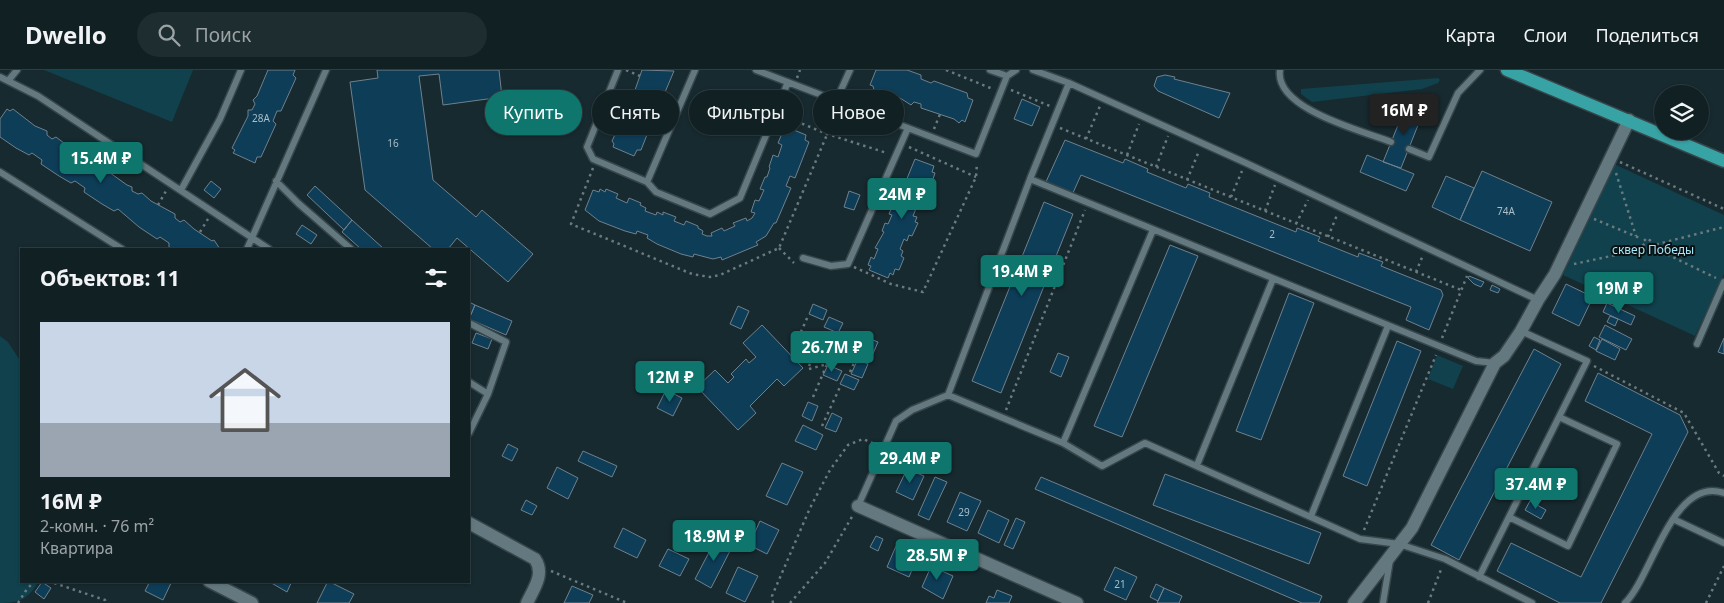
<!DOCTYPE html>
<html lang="ru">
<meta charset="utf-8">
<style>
:root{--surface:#112023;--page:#1e2d30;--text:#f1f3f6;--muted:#9ca3a6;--line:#303e41;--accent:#0f766e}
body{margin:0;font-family:"Noto Sans",sans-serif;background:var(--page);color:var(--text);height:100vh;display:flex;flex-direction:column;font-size:19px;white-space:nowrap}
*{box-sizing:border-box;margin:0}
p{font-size:16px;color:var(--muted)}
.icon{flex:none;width:28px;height:28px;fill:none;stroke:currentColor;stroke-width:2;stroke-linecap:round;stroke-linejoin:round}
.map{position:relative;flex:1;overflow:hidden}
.details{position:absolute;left:20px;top:178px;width:450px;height:335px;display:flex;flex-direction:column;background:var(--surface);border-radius:0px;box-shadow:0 1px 4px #0004,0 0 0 1px var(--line)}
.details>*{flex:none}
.banner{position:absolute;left:485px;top:20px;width:475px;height:45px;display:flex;gap:10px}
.controls{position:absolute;left:1654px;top:15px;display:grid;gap:10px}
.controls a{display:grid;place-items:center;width:55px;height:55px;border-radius:50%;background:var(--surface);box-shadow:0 1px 4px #0004,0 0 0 1px var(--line);font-size:25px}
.price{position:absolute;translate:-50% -42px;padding:0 11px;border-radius:5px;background:var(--accent);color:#fff;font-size:16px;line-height:32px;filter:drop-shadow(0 1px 2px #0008)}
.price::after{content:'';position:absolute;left:50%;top:30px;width:15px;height:11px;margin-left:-8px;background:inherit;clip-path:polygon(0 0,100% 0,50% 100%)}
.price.on{background:#222;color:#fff}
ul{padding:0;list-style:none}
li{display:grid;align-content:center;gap:10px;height:265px;padding:0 20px}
li span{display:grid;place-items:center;height:155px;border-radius:0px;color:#555}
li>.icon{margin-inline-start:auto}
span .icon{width:90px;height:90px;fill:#fffc;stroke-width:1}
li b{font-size:21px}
h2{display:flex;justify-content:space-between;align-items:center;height:60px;padding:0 20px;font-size:21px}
.chip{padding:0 18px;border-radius:22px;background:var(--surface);box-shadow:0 1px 4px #0004,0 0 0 1px var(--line);font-size:18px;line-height:45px}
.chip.on{background:var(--accent);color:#fff}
header{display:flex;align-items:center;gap:30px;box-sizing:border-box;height:70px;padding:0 25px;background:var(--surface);border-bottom:1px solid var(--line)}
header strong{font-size:24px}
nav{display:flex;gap:28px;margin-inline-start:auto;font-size:18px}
.search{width:350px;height:45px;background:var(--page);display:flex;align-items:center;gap:12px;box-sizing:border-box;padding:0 18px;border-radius:28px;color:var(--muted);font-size:19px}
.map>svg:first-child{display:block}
.green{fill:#10414c}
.building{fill:#0e3d58;stroke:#70808c}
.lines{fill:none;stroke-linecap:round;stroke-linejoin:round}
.lane-casing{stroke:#37464a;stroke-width:9}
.street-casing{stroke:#37464a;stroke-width:15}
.primary-casing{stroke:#37464a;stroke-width:15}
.path{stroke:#6b7a7f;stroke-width:2.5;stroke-dasharray:2.5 4;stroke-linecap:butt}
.lane{stroke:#64797f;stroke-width:6}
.street{stroke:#64797f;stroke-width:12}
.primary{stroke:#38a3a5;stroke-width:12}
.labels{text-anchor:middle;stroke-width:4;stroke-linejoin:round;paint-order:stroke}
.number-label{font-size:10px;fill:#aabec7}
.park-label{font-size:12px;fill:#a6e6f7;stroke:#091113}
</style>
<header>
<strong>Dwello</strong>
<div class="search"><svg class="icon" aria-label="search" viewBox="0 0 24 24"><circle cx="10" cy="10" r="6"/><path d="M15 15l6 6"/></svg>Поиск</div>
<nav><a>Карта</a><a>Слои</a><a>Поделиться</a></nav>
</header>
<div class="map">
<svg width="1724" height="533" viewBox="0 0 1724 533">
<rect width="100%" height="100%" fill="#172a2f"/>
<path class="green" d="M 44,0 L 193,0 L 172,52 Z
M 1438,8 L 1440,10 L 1438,13 L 1422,19 L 1312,32 L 1301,24 L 1301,19 Z
M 1614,94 L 1724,145 L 1724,204 L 1695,266 L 1563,205 Z
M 0,266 L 8,272 L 21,292 L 21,511 L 39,511 C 28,529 21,533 0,533 Z
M 1437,285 L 1463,296 L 1453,319 L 1428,309 Z"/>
<path class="building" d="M 268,0 L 295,0 L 293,5 L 296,8 L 281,41 L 277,41 L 273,51 L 276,54 L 261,87 L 257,87 L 255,93 L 233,83 L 235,80 L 232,78 L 248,46 L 248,40 L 252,40 L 255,34 L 253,30 L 257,26 Z
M 377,0 L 499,0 L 502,27 L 443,35 L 439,4 L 419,6 L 433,110 L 476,147 L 482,140 L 533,184 L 508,212 L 457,168 L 448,179 L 433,179 L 365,120 L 350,12 L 378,8 Z
M 642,0 L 674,1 L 660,34 L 656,34 L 652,44 L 654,47 L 641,80 L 637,80 L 634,86 L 613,77 L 614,74 L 612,71 L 627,39 L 627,34 L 631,33 L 634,27 L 631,24 L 635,20 Z
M 876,0 L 907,0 L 921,5 L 921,9 L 931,13 L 934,11 L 967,23 L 968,28 L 973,30 L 965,52 L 962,50 L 959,53 L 954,49 L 921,38 L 921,34 L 914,32 L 911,35 L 900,28 L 874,20 L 873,16 L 870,15 Z
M 1165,5 L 1175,7 L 1174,9 L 1230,23 L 1219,48 L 1158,21 L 1154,16 L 1157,7 Z
M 1022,29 L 1040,37 L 1032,56 L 1014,49 Z
M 1407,33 L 1424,40 L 1401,98 L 1383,92 Z
M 7,39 L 10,41 L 13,39 L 35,56 L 47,61 L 47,65 L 52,69 L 56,67 L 77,83 L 90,89 L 89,93 L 95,97 L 99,95 L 127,115 L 132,117 L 132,121 L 138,124 L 142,123 L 151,131 L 175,144 L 175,148 L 180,152 L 184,150 L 194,159 L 212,171 L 214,170 L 220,179 L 172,179 L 169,177 L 169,173 L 160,167 L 157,169 L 139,157 L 118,139 L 114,141 L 102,134 L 84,122 L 85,118 L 75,111 L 71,113 L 59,106 L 41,94 L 42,90 L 32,83 L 29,85 L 16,78 L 0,67 L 0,49 Z
M 789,58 L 806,65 L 805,70 L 809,72 L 795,108 L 790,106 L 786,116 L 791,118 L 776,153 L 774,153 L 766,166 L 756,172 L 758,175 L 722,190 L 721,187 L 713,189 L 694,184 L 693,187 L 681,184 L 657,174 L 647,168 L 648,165 L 637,161 L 636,164 L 625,161 L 599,151 L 585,140 L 593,120 L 599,122 L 600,119 L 605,122 L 606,119 L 618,124 L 616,128 L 627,133 L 629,128 L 641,133 L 640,135 L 646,138 L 645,141 L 656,145 L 657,142 L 663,145 L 663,142 L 676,147 L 674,151 L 684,155 L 686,151 L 698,156 L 698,158 L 703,161 L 702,164 L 707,166 L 712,166 L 711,163 L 722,158 L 724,161 L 735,156 L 733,153 L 746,148 L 747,151 L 752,148 L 755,143 L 751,142 L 755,130 L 759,131 L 764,120 L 760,119 L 765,107 L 767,107 L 770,98 L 769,97 L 773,85 L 778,87 L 782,75 L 778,73 L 783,61 L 787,63 Z
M 1065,70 L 1123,93 L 1125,89 L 1148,99 L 1147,102 L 1186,118 L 1188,114 L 1210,123 L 1209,127 L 1296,162 L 1297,158 L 1320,167 L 1318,171 L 1358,187 L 1359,183 L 1383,192 L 1381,196 L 1441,220 L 1443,225 L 1429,260 L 1406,250 L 1411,237 L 1081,105 L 1072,125 L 1045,114 Z
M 1367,85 L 1414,104 L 1406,121 L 1360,102 Z
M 915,89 L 934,96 L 932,102 L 935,103 L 927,127 L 921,138 L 917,136 L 913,146 L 917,147 L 915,152 L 918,153 L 912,166 L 909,165 L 907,171 L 904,169 L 900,179 L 903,181 L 901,186 L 904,188 L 899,200 L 895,199 L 893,205 L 890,203 L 888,208 L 869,200 L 871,196 L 868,195 L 871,187 L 874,189 L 878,179 L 875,178 L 884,162 L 882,161 L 885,153 L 888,154 L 892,145 L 889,144 L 892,137 L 895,138 Z
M 1482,101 L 1552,132 L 1530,181 L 1460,150 Z
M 1446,106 L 1474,118 L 1460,150 L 1432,137 Z
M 211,111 L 221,119 L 214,128 L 204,120 Z
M 315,116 L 352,150 L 344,160 L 307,125 Z
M 849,121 L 860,125 L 854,140 L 844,137 Z
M 1044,132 L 1073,144 L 1001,323 L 972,311 Z
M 352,150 L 384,179 L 361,179 L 342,162 Z
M 302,155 L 317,165 L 311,174 L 296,164 Z
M 1170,175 L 1198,186 L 1122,367 L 1094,356 Z
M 1469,206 L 1484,212 L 1481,217 L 1474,214 L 1468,208 Z
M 1566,214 L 1593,227 L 1579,256 L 1552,243 Z
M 1492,215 L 1500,219 L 1498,223 L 1490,220 Z
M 1289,223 L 1314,233 L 1261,370 L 1236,361 Z
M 469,232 L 475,235 L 469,249 Z
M 1607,233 L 1635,246 L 1631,255 L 1603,242 Z
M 813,234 L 827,240 L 823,250 L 809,244 Z
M 475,235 L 512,251 L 506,265 L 469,249 Z
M 738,236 L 749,241 L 741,259 L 730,254 Z
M 1610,246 L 1618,249 L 1615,256 L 1607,252 Z
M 829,247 L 843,253 L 838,263 L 824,257 Z
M 762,255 L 803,298 L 784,316 L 777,309 L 750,336 L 756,343 L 738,360 L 697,317 L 715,300 L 728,313 L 734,307 L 731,304 L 746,289 L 749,293 L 756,287 L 743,273 Z
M 1605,255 L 1632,269 L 1626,280 L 1599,267 Z
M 476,263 L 492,269 L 488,279 L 472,273 Z
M 1594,267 L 1600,270 L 1596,280 L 1589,276 Z
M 868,268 L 878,272 L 872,286 L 862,282 Z
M 1724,268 L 1724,284 L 1718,282 Z
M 1602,269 L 1620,279 L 1615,290 L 1596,281 Z
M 1397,271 L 1421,281 L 1367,416 L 1343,406 Z
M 1534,279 L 1561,294 L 1459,490 L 1431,475 Z
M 1058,283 L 1069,287 L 1061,307 L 1050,302 Z
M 858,289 L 868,294 L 862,308 L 851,304 Z
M 828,295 L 842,301 L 837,311 L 823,305 Z
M 1598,303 L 1680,345 L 1688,362 L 1601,533 L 1560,533 L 1497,501 L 1511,473 L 1581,507 L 1652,364 L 1585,331 Z
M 845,304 L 859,310 L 854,320 L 840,314 Z
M 666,320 L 682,328 L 673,346 L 657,338 Z
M 808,332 L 818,336 L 812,351 L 802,346 Z
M 832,343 L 842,348 L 836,362 L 825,358 Z
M 803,355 L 823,365 L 816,380 L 795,371 Z
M 508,374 L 518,379 L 512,391 L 502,386 Z
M 583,381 L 617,396 L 612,407 L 578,391 Z
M 782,393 L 803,402 L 787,435 L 766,426 Z
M 557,397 L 578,408 L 568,429 L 547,418 Z
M 907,399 L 924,406 L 913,430 L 896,422 Z
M 1165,404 L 1321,463 L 1309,494 L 1153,435 Z
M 935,407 L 947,412 L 929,450 L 918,445 Z
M 1041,407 L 1322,526 L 1319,533 L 1302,533 L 1035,419 Z
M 960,422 L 981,431 L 967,461 L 947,452 Z
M 526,430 L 537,436 L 532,445 L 521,440 Z
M 1530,431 L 1546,440 L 1541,449 L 1525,440 Z
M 988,440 L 1009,450 L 999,473 L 978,463 Z
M 1016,448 L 1025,452 L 1013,479 L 1004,475 Z
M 760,451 L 779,460 L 767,484 L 749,475 Z
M 623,458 L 646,470 L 637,488 L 614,477 Z
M 876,466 L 883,469 L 878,481 L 870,477 Z
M 717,467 L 733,475 L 711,518 L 695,509 Z
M 896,476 L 918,486 L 909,507 L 887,497 Z
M 668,479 L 689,489 L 680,506 L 659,496 Z
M 933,492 L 944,497 L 942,501 L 953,506 L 943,529 L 922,517 Z
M 738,497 L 758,506 L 745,532 L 726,523 Z
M 1115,497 L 1137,507 L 1126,530 L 1104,520 Z
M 150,511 L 172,511 L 163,530 L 145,521 Z
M 268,511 L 292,511 L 287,522 Z
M 328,511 L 354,524 L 349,533 L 317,533 Z
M 42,512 L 51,518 L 44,529 L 35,522 Z
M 1156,514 L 1164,518 L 1158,531 L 1150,527 Z
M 572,516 L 593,525 L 589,533 L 564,533 Z
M 1164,518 L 1182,526 L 1179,533 L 1157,533 Z
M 997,520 L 1012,526 L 1009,533 L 986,533 L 989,526 L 994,528 Z"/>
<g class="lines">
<defs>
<path id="lane" d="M 618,0 L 587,77 L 593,89 L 647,112 L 695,0
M 756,0 L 976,84 L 1007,6
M 990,0 L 1007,6 L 1016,0
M 1033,0 L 1069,13 L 1246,93 L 1538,230
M 1280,0 C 1274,39 1363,61 1391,72
M 0,7 L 38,26 L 269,179
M 8,11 L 17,0
M 1069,13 L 1030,109 L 948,325 L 1063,373 L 1102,396 L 1145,373 L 1360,469 L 1399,474 L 1445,489 L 1532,533
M 836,31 L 850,0
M 1409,79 L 1429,87 L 1458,23 L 1480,0
M 0,102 L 122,179
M 1030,109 L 1439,276 L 1476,291 L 1495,293
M 276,111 L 298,133 L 351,179
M 647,112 L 656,122 L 710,144 L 740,128 L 788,12
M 181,120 L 220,49 L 241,0
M 247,179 L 326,0
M 803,188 L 831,196 L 848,194 L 908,58
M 469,253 L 506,272 L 488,324 L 469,312
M 1697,274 L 1724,212
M 469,363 L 488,324
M 1063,373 L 1153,160
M 1197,395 L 1273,209
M 858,436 L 896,351 L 912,340 L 948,325
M 1311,446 L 1388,256
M 1509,447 L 1568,476 L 1617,374 L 1559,347
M 1673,449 L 1724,473
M 1479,507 L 1587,291 L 1521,261
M 1383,533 L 1390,490
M 1625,533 C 1652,507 1673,405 1724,423"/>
<path id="street" d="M 858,436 L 1077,533
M 469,453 L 535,489 C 545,504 534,518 527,533
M 209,511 L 252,533
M 1354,533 L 1412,458 L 1495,293 L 1504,286 L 1521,261 L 1538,230 L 1555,204 L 1629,50"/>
<path id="primary" d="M 1507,0 L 1724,91"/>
</defs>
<use href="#lane" class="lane-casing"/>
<use href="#street" class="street-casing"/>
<use href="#primary" class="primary-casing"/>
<path class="path" d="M 626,0 L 640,6
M 946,0 L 993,19
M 797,8 L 800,0
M 1011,20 L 1050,36
M 887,41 L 893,26
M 784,46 L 827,64 L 887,83
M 1060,58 L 1461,220
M 934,59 L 940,44
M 1086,69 L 1100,36
M 909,77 L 976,107
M 1127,85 L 1139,54
M 1620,92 L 1724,139
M 1156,97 L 1168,66
M 593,98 L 571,154 L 692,204 L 710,207 L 720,205 L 779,178 L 837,41
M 1616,103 L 1636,166
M 1187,110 L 1199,81
M 1231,127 L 1242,101
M 158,135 L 166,121
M 1265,141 L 1275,115
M 1594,149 L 1642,169
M 1296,154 L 1308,130
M 200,162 L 208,149
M 1328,167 L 1337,145
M 1650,176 L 1716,208
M 1650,176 L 1724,157
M 779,178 L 794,193
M 1574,194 L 1648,178 L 1652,172 L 1647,168 L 1642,173 L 1646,178
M 854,197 L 891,214 L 923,222 L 976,107 L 977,93
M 1416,202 L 1423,185
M 1442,268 L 1467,206
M 793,280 L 808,246
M 809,296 L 824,260
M 1594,296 L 1684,343 L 1719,403 L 1724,406
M 809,299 L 827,294
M 850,302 L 865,268
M 813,327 L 837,271 L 860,281
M 1006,340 L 1085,140
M 822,356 L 840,317
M 1364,460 L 1436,285
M 551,501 L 627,533
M 48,511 L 105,530 L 106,533
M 18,533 L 27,519 L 35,511
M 773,533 L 772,526 L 810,438 L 830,400 L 848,375 L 863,369 L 877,375
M 790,533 L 825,493 L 853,445
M 1428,533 L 1442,497
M 1706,533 L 1724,496"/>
<use href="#lane" class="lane"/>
<use href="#street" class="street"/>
<use href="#primary" class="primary"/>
</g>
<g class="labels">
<g class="number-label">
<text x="261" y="52">28А</text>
<text x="393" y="77">16</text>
<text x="1506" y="145">74А</text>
<text x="1272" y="168">2</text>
<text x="964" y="446">29</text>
<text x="1120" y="518">21</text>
</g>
<g class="park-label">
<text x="1653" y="184">сквер Победы</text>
</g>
</g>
</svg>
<div class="controls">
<a><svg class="icon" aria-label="layers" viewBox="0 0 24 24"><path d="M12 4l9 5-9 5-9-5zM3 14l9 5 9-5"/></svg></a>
</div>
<b class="price on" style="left:1404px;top:66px">16M ₽</b>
<b class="price" style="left:101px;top:114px">15.4M ₽</b>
<b class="price" style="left:902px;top:150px">24M ₽</b>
<b class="price" style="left:1022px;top:227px">19.4M ₽</b>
<b class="price" style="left:1619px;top:244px">19M ₽</b>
<b class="price" style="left:832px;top:303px">26.7M ₽</b>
<b class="price" style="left:670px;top:333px">12M ₽</b>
<b class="price" style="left:910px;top:414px">29.4M ₽</b>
<b class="price" style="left:1536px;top:440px">37.4M ₽</b>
<b class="price" style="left:714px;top:492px">18.9M ₽</b>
<b class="price" style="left:937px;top:511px">28.5M ₽</b>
<div class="banner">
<a class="chip on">Купить</a>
<a class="chip">Снять</a>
<a class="chip">Фильтры</a>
<a class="chip">Новое</a>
</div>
<section class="details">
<h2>Объектов: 11<svg class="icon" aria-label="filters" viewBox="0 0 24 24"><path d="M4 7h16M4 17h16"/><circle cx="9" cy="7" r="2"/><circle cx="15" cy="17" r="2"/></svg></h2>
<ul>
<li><span style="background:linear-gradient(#c9d6e8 65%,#9aa5b1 0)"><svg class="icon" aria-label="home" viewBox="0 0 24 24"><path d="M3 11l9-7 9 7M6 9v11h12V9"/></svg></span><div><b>16M ₽</b><p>2-комн. · 76 m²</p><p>Квартира</p></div></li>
</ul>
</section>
</div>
